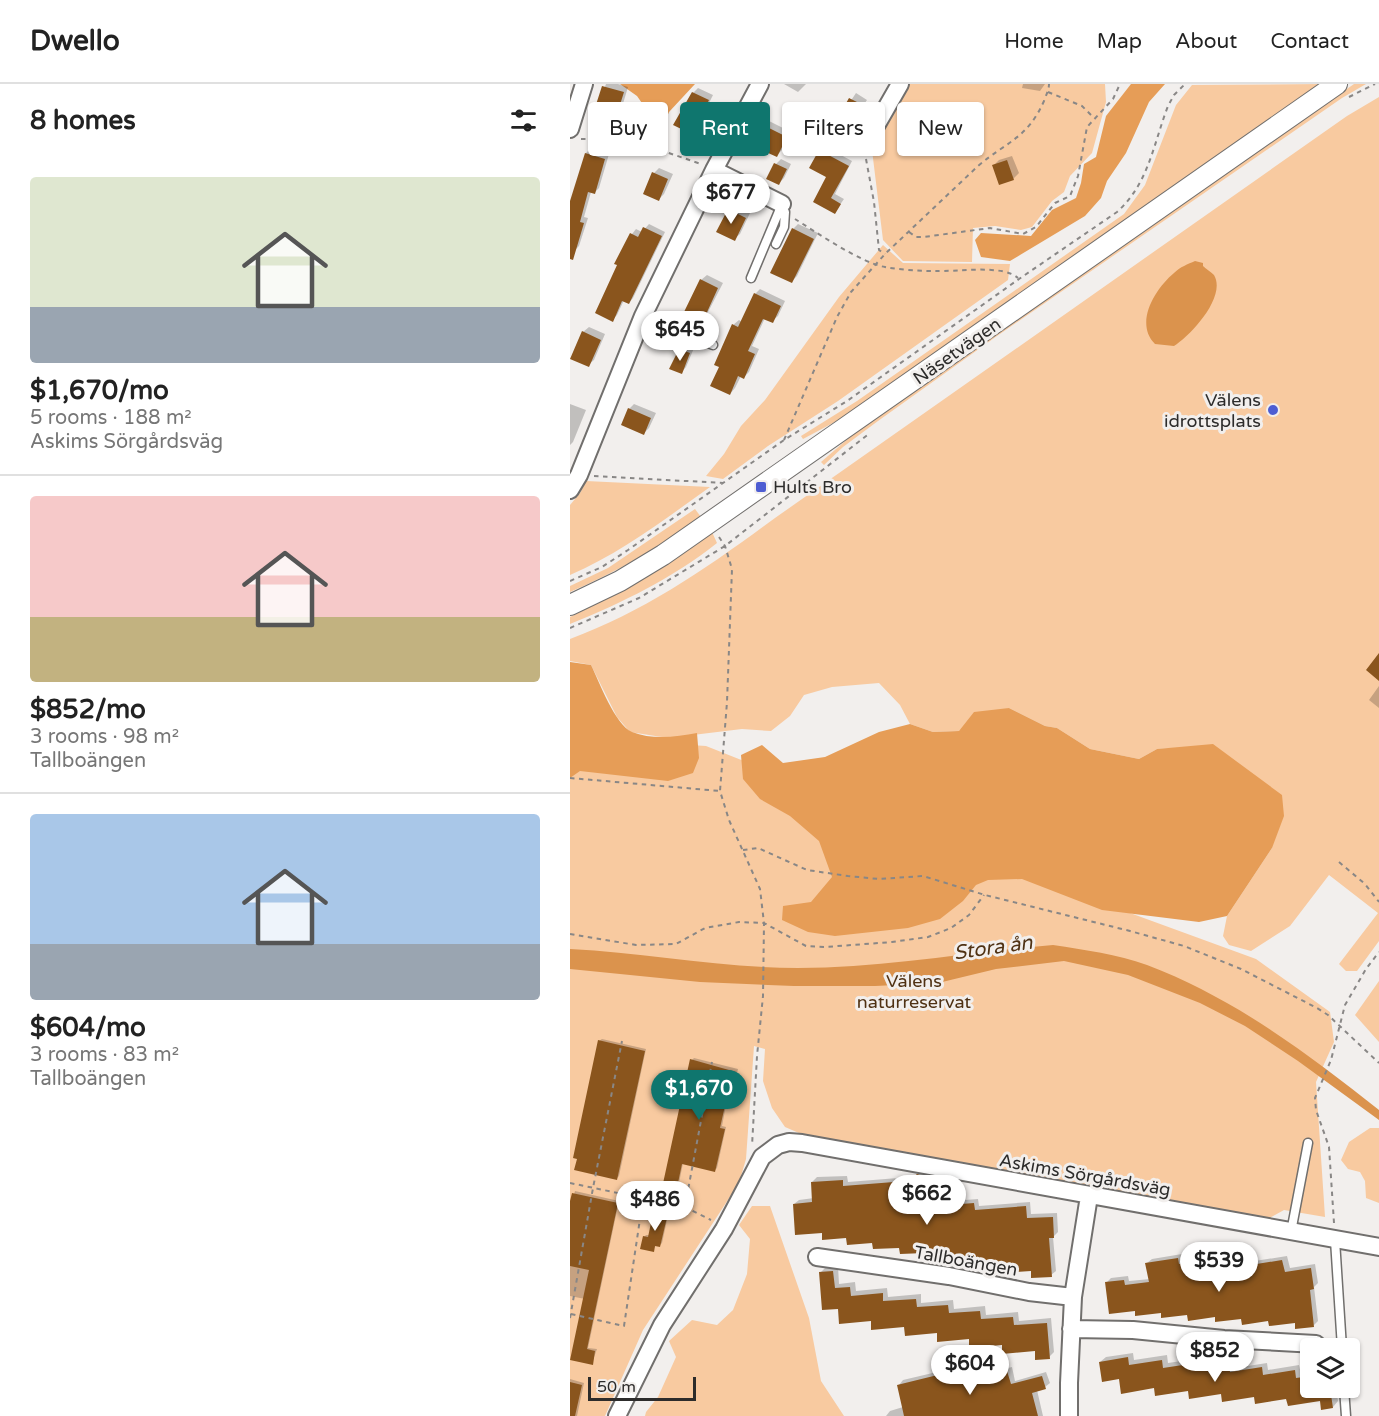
<!DOCTYPE html>
<meta charset="utf-8">
<style>
:root{--surface:#fff;--page:#f2f2f2;--text:#222;--muted:#767676;--line:#e0e0e0;--accent:#0f766e}
body{margin:0;font-family:"Varela Round",sans-serif;background:var(--page);color:var(--text);height:100vh;display:flex;flex-direction:column;font-size:22px;white-space:nowrap}
*{box-sizing:border-box;margin:0}
p{font-size:20px;color:var(--muted)}
.icon{flex:none;width:33px;height:33px;fill:none;stroke:currentColor;stroke-width:2;stroke-linecap:round;stroke-linejoin:round}
.map{position:relative;flex:1;overflow:hidden}
.details{display:flex;flex-direction:column;background:var(--surface);width:570px}
.details>*{flex:none}
.banner{position:absolute;left:18px;top:18px;width:570px;height:54px;display:flex;gap:12px}
.tools{position:absolute;left:730px;top:1254px;display:grid;gap:12px}
.tools a{display:grid;place-items:center;width:60px;height:60px;border-radius:6px;background:var(--surface);box-shadow:0 2px 4px #0004;font-size:30px}
.scale{position:absolute;left:18px;bottom:15px;width:108px;box-sizing:border-box;padding-left:6px;border:3px solid #2d2c2b;border-top:0;font-size:16px;line-height:21px;white-space:nowrap;color:#2d2c2b;-webkit-text-stroke:4px #f2efed;paint-order:stroke}
.price{position:absolute;translate:-50% -51px;padding:0 14px;border-radius:21px;background:#fff;color:#222;font-size:20px;line-height:39px;filter:drop-shadow(0 2px 3px #0008)}
.price::after{content:'';position:absolute;left:50%;top:36px;width:18px;height:14px;margin-left:-9px;background:inherit;clip-path:polygon(0 0,100% 0,50% 100%)}
.price.active{background:var(--accent);color:#fff}
ul{padding:0;list-style:none}
li{display:grid;align-content:center;gap:12px;height:318px;padding:0 30px}
li+li{border-top:2px solid var(--line)}
li span{display:grid;place-items:center;height:186px;border-radius:6px;color:#555}
li>.icon{margin-inline-start:auto}
span .icon{width:108px;height:108px;fill:#fffc;stroke-width:1}
li b{font-size:26px}
h2{display:flex;justify-content:space-between;align-items:center;height:72px;padding:0 30px;font-size:26px}
.chip{padding:0 21px;border-radius:6px;background:var(--surface);box-shadow:0 2px 4px #0004;font-size:21px;line-height:54px}
.chip.active{background:var(--accent);color:#fff}
header{display:flex;align-items:center;gap:36px;box-sizing:border-box;height:84px;padding:0 30px;background:var(--surface);border-bottom:2px solid var(--line)}
header strong{font-size:28px}
nav{display:flex;gap:33px;margin-inline-start:auto;font-size:21px}
main{display:flex;flex:1;min-height:0}
.map>svg:first-child{display:block}
.green{fill:#f8caa0}
.forest{fill:#e69d57}
.water{fill:#db934d}
.shadow{fill:#0003}
.building{fill:#8a551d}
.lines{fill:none;stroke-linecap:round;stroke-linejoin:round}
.service-casing{stroke:#716f6d;stroke-width:11}
.minor-casing{stroke:#716f6d;stroke-width:20}
.tertiary-casing{stroke:#716f6d;stroke-width:22}
.path{stroke:#898786;stroke-width:2;stroke-dasharray:4.5 4.5;stroke-linecap:butt}
.service{stroke:#fff;stroke-width:8}
.minor{stroke:#fff;stroke-width:16}
.tertiary{stroke:#fff;stroke-width:20}
.poi-dot{fill:#4e5dd2;stroke:#f2efed;stroke-width:2}
.labels{text-anchor:middle;stroke-width:6;stroke-linejoin:round;paint-order:stroke}
.street-label{font-size:18px;fill:#2d2c2b;stroke:#f2efed}
.poi-label{font-size:18px;fill:#2d2c2b;stroke:#f2efed;text-anchor:end}
.park-label{font-size:18px;fill:#4f3113;stroke:#f2efed}
.water-label{font-size:20px;font-style:italic;fill:#4f3214;stroke:#f2efed}
</style>
<header>
<strong>Dwello</strong>
<nav><a>Home</a><a>Map</a><a>About</a><a>Contact</a></nav>
</header>
<main>
<section class="details">
<h2>8 homes<svg class="icon" aria-label="filters" viewBox="0 0 24 24"><path d="M4 7h16M4 17h16"/><circle cx="9" cy="7" r="2"/><circle cx="15" cy="17" r="2"/></svg></h2>
<ul>
<li><span style="background:linear-gradient(#dfe7d0 70%,#9aa5b1 0)"><svg class="icon" aria-label="home" viewBox="0 0 24 24"><path d="M3 11l9-7 9 7M6 9v11h12V9"/></svg></span><div><b>$1,670/mo</b><p>5 rooms · 188 m²</p><p>Askims Sörgårdsväg</p></div></li>
<li><span style="background:linear-gradient(#f6c9c9 65%,#c2b280 0)"><svg class="icon" aria-label="home" viewBox="0 0 24 24"><path d="M3 11l9-7 9 7M6 9v11h12V9"/></svg></span><div><b>$852/mo</b><p>3 rooms · 98 m²</p><p>Tallboängen</p></div></li>
<li><span style="background:linear-gradient(#a9c7e8 70%,#9aa5b1 0)"><svg class="icon" aria-label="home" viewBox="0 0 24 24"><path d="M3 11l9-7 9 7M6 9v11h12V9"/></svg></span><div><b>$604/mo</b><p>3 rooms · 83 m²</p><p>Tallboängen</p></div></li>
</ul>
</section>
<div class="map">
<svg width="809" height="1332" viewBox="0 0 809 1332">
<rect width="100%" height="100%" fill="#f2efed"/>
<path class="green" d="M 339,0 L 535,0 L 536,18 L 522,69 L 500,92 L 494,108 L 482,117 L 462,143 L 451,146 L 425,142 L 403,144 L 402,178 L 333,177 L 313,156 L 302,66 Z
M 752,0 L 276,332 L 233,355 L 231,352 L 287,317 L 554,130 L 575,101 L 606,21 L 622,1 Z
M 784,0 L 796,0 L 772,14 L 427,252 L 308,337 L 273,363 L 254,381 L 251,378 L 288,346 Z
M 809,13 L 809,857 L 787,887 L 776,887 L 769,880 L 808,829 L 759,791 L 720,842 L 681,867 L 659,861 L 653,852 L 657,832 L 702,764 L 607,664 L 587,665 L 569,675 L 520,665 L 487,644 L 475,642 L 439,624 L 389,647 L 363,648 L 340,640 L 330,621 L 309,599 L 262,603 L 234,611 L 220,632 L 201,647 L 172,645 L 98,654 L 60,648 L 47,633 L 21,581 L 0,577 L 0,555 C 76,527 140,482 205,434 L 777,32 Z
M 313,161 L 333,179 L 440,180 L 438,196 L 268,317 L 198,362 L 153,395 L 136,392 L 154,370 L 171,342 L 195,316 L 269,213 Z
M 16,397 L 140,403 C 95,435 51,469 0,491 L 0,421 L 10,409 Z
M 125,425 L 131,433 C 89,463 47,488 0,508 L 0,502 L 38,484 Z
M 142,448 L 147,459 C 103,494 52,519 0,540 L 0,533 C 50,509 96,479 142,448 Z
M 0,653 L 136,662 L 530,818 L 686,875 L 760,928 L 764,958 L 746,998 L 755,1133 L 714,1126 L 696,1136 L 229,1049 L 215,1043 L 202,1024 L 193,997 L 195,965 L 184,962 L 176,1075 L 169,1099 L 73,1246 L 35,1332 L 0,1332 Z
M 809,897 L 809,958 L 785,931 Z
M 800,1044 L 809,1044 L 809,1119 L 796,1114 L 795,1097 L 790,1088 L 778,1085 L 771,1076 L 779,1058 Z
M 182,1122 L 200,1122 L 239,1234 L 251,1297 L 274,1332 L 75,1332 L 76,1328 L 88,1313 L 106,1273 L 99,1257 L 122,1236 L 147,1241 L 163,1226 L 177,1190 L 180,1155 L 169,1141 Z"/>
<path class="forest" d="M 50,0 L 125,0 L 99,28 L 88,53 L 71,50 L 69,43 L 74,22 L 67,12 Z
M 561,0 L 595,0 L 579,18 L 556,69 L 537,97 L 531,114 L 515,132 L 440,177 L 411,173 L 405,156 L 411,149 L 461,152 L 482,126 L 506,114 L 511,99 L 514,80 L 526,73 L 536,32 Z
M 0,578 L 21,581 C 29,597 45,641 62,648 C 82,656 106,653 127,649 L 129,674 L 123,689 L 98,697 L 10,687 L 0,694 Z
M 439,624 L 475,642 L 487,644 L 520,665 L 569,675 L 587,665 L 643,660 L 712,711 L 714,732 L 702,764 L 657,832 L 629,838 L 532,826 L 452,795 L 418,796 L 406,801 L 393,817 L 370,835 L 338,844 L 265,852 L 238,848 L 212,836 L 213,822 L 241,818 L 262,793 L 249,757 L 220,732 L 190,715 L 173,695 L 171,671 L 192,661 L 213,679 L 255,673 L 309,648 L 340,640 L 363,648 L 389,647 L 404,628 Z"/>
<path class="water" d="M 625,177 L 633,179 L 633,182 C 636,185 641,188 644,191 C 657,213 620,252 604,262 L 585,260 C 564,239 585,205 604,189 C 610,183 618,180 625,177 Z
M 483,861 C 515,866 547,870 577,881 C 664,914 737,969 809,1026 L 809,1036 L 728,977 L 675,942 L 630,919 L 558,891 L 494,877 L 426,885 L 368,899 L 305,902 L 224,902 L 130,898 L 0,885 L 0,865 C 76,869 151,884 228,884 C 314,884 398,868 483,861 Z"/>
<path class="shadow" d="M 36,0 L 48,0 L 58,3 L 49,33 L 43,38 L 24,32 Z
M 214,0 L 236,0 L 228,8 Z
M 453,0 L 475,0 L 470,7 L 452,4 Z
M 128,4 L 143,11 L 135,27 L 144,32 L 136,48 L 131,53 L 123,9 Z
M 286,9 L 297,16 L 279,42 L 268,36 Z
M 199,37 L 221,48 L 212,66 L 206,72 L 194,42 Z
M 254,62 L 282,77 L 265,110 L 274,115 L 265,128 L 245,117 L 258,93 L 250,67 Z
M 21,64 L 39,70 L 29,104 L 24,109 L 21,108 L 14,133 L 18,134 L 9,162 L 4,167 L 0,166 L 0,122 L 16,69 Z
M 442,72 L 449,89 L 443,95 L 423,82 L 429,76 Z
M 211,75 L 221,80 L 214,94 L 209,99 L 206,80 Z
M 89,84 L 103,90 L 94,110 L 89,115 L 84,89 Z
M 164,121 L 180,129 L 170,150 L 164,155 L 159,126 Z
M 79,140 L 95,148 L 63,214 L 59,219 L 54,216 L 47,231 L 42,236 L 49,180 L 46,179 L 62,150 L 66,145 L 72,148 Z
M 228,140 L 248,149 L 227,192 L 222,197 L 223,145 Z
M 137,191 L 153,199 L 137,230 L 132,235 L 131,196 Z
M 190,205 L 215,217 L 208,232 L 202,237 L 195,234 L 182,262 L 189,265 L 179,288 L 174,293 L 171,292 L 165,304 L 160,310 L 151,282 L 146,280 L 163,241 L 169,236 L 172,238 L 185,210 Z
M 19,243 L 35,250 L 24,276 L 18,281 L 13,248 Z
M 115,260 L 124,264 L 116,283 L 111,289 L 110,266 Z
M 0,320 L 16,326 L 3,358 L 0,361 Z
M 64,320 L 86,329 L 79,344 L 74,349 L 59,325 Z
M 809,602 L 809,624 L 799,616 Z
M 32,955 L 76,965 L 49,1092 L 47,1094 L 29,957 Z
M 124,974 L 168,985 L 161,1014 L 157,1016 L 152,1042 L 156,1043 L 147,1084 L 145,1086 L 113,1079 L 108,1104 L 105,1106 L 122,976 Z
M 353,1086 L 356,1112 L 382,1110 L 383,1117 L 408,1115 L 409,1122 L 460,1118 L 461,1130 L 487,1129 L 488,1148 L 483,1153 L 486,1187 L 481,1191 L 462,1186 L 253,1148 L 224,1120 L 229,1116 L 244,1114 L 242,1098 L 247,1093 L 277,1092 L 278,1098 L 328,1094 L 329,1107 Z
M 5,1107 L 49,1117 L 18,1264 L 27,1265 L 22,1279 L 2,1275 L 15,1215 L 0,1212 L 0,1125 Z
M 88,1124 L 99,1127 L 92,1159 L 90,1161 L 86,1161 L 83,1166 L 74,1153 L 76,1151 L 80,1151 L 86,1126 Z
M 612,1170 L 613,1176 L 639,1172 L 640,1178 L 665,1174 L 666,1180 L 717,1172 L 720,1184 L 745,1180 L 748,1199 L 744,1203 L 748,1237 L 744,1241 L 726,1238 L 566,1225 L 536,1199 L 541,1194 L 558,1192 L 559,1197 L 580,1195 L 577,1179 L 582,1175 Z
M 268,1182 L 269,1200 L 285,1198 L 286,1207 L 317,1204 L 318,1213 L 351,1210 L 351,1219 L 383,1216 L 384,1225 L 415,1222 L 416,1231 L 448,1228 L 449,1237 L 481,1234 L 484,1268 L 479,1273 L 466,1265 L 302,1236 L 269,1223 L 251,1188 L 256,1183 Z
M 563,1269 L 564,1276 L 597,1271 L 598,1279 L 631,1274 L 632,1282 L 664,1277 L 665,1284 L 697,1279 L 698,1286 L 729,1281 L 731,1290 L 741,1288 L 741,1304 L 766,1304 L 768,1317 L 763,1323 L 751,1316 L 585,1302 L 550,1294 L 530,1278 L 536,1273 Z
M 388,1283 L 390,1289 L 415,1283 L 417,1289 L 442,1283 L 445,1297 L 476,1288 L 480,1299 L 475,1303 L 467,1306 L 473,1332 L 316,1332 L 320,1327 L 333,1323 L 329,1301 L 333,1296 Z
M 0,1295 L 14,1299 L 7,1332 L 0,1332 Z"/>
<path class="building" d="M 32,2 L 54,8 L 44,40 L 22,33 Z
M 122,8 L 139,16 L 131,33 L 140,37 L 132,55 L 103,41 Z
M 279,14 L 293,21 L 280,44 L 266,37 Z
M 193,41 L 217,53 L 207,73 L 183,62 Z
M 249,66 L 279,82 L 261,114 L 271,120 L 265,130 L 243,118 L 256,93 L 239,84 Z
M 15,69 L 35,75 L 25,110 L 18,108 L 10,138 L 14,139 L 3,176 L 0,175 L 0,117 Z
M 437,76 L 444,96 L 429,101 L 422,81 Z
M 204,79 L 217,85 L 209,101 L 196,95 Z
M 82,88 L 98,95 L 89,117 L 73,110 Z
M 158,125 L 176,134 L 165,157 L 146,148 Z
M 73,143 L 92,152 L 59,220 L 52,217 L 43,238 L 25,229 L 47,181 L 44,180 L 60,149 L 68,153 Z
M 222,144 L 244,155 L 222,199 L 200,189 Z
M 130,195 L 148,204 L 133,237 L 114,228 Z
M 184,209 L 211,222 L 203,239 L 193,235 L 178,267 L 185,270 L 174,295 L 168,292 L 160,311 L 140,302 L 149,283 L 144,281 L 162,240 L 168,243 Z
M 12,247 L 31,256 L 19,283 L 0,275 Z
M 109,265 L 120,269 L 112,290 L 99,285 Z
M 58,324 L 81,334 L 74,351 L 51,341 Z
M 809,569 L 809,597 L 796,586 Z
M 28,956 L 75,967 L 47,1096 L 4,1086 L 7,1075 L 3,1074 Z
M 120,975 L 166,988 L 160,1018 L 156,1017 L 150,1044 L 155,1045 L 145,1088 L 112,1080 L 106,1108 L 92,1104 Z
M 347,1090 L 350,1091 L 352,1116 L 378,1114 L 379,1121 L 404,1119 L 405,1126 L 456,1122 L 457,1134 L 483,1133 L 484,1154 L 479,1154 L 482,1193 L 461,1194 L 461,1187 L 434,1189 L 433,1183 L 409,1184 L 408,1179 L 382,1180 L 382,1172 L 355,1174 L 355,1169 L 330,1170 L 329,1164 L 303,1165 L 302,1159 L 277,1161 L 276,1154 L 252,1156 L 252,1149 L 225,1151 L 223,1120 L 242,1118 L 241,1098 L 273,1096 L 273,1102 L 324,1098 L 324,1110 Z
M 2,1109 L 48,1119 L 17,1265 L 25,1267 L 23,1281 L 0,1276 L 19,1186 L 0,1182 L 0,1117 Z
M 84,1125 L 98,1129 L 90,1163 L 85,1162 L 84,1168 L 70,1165 L 73,1152 L 78,1153 Z
M 608,1174 L 609,1180 L 634,1176 L 636,1182 L 661,1178 L 662,1184 L 712,1176 L 715,1188 L 741,1184 L 744,1205 L 740,1206 L 744,1243 L 725,1245 L 725,1239 L 699,1242 L 698,1237 L 672,1241 L 671,1235 L 645,1238 L 645,1233 L 618,1237 L 617,1231 L 591,1234 L 591,1229 L 565,1232 L 565,1227 L 539,1230 L 535,1198 L 554,1196 L 555,1201 L 579,1198 L 575,1179 Z
M 263,1187 L 265,1204 L 280,1203 L 281,1212 L 313,1209 L 313,1217 L 346,1215 L 347,1223 L 378,1221 L 379,1229 L 410,1227 L 411,1235 L 443,1233 L 444,1241 L 477,1239 L 480,1275 L 465,1276 L 465,1267 L 432,1270 L 432,1261 L 399,1264 L 399,1255 L 367,1258 L 367,1249 L 335,1252 L 334,1243 L 301,1246 L 301,1237 L 269,1240 L 268,1225 L 252,1226 L 249,1188 Z
M 558,1273 L 559,1281 L 592,1276 L 593,1284 L 626,1279 L 627,1286 L 659,1281 L 660,1288 L 692,1283 L 693,1291 L 725,1286 L 726,1294 L 741,1292 L 741,1304 L 760,1304 L 763,1324 L 751,1326 L 750,1317 L 718,1322 L 716,1315 L 685,1320 L 684,1313 L 652,1318 L 651,1310 L 619,1315 L 618,1307 L 585,1312 L 584,1304 L 551,1310 L 549,1295 L 532,1298 L 529,1278 Z
M 411,1286 L 412,1293 L 437,1287 L 441,1300 L 472,1292 L 476,1305 L 462,1309 L 468,1332 L 334,1332 L 327,1301 L 384,1287 L 386,1293 Z
M 0,1298 L 12,1301 L 5,1332 L 0,1332 Z"/>
<g class="lines">
<defs>
<path id="service" d="M 206,160 L 214,143 L 215,128 L 210,126
M 181,194 L 212,120
M 73,232 L 143,261
M 721,1148 L 738,1059
M 765,1156 L 772,1264
M 774,1304 L 776,1332"/>
<path id="minor" d="M 0,45 L 14,0
M 295,61 L 330,0
M 144,86 L 212,120
M 0,406 L 9,391 L 73,232 L 144,86 L 190,0
M 247,1173 L 379,1192 L 459,1208 L 503,1213
M 501,1245 L 563,1246 L 654,1255 L 746,1260
M 47,1332 L 92,1241 L 154,1145 L 192,1073 L 208,1061 L 219,1058 L 232,1059 L 809,1163
M 499,1332 L 499,1299 L 503,1213 L 519,1112"/>
<path id="tertiary" d="M 0,521 L 50,497 L 93,471 L 767,0"/>
</defs>
<use href="#service" class="service-casing"/>
<use href="#minor" class="minor-casing"/>
<use href="#tertiary" class="tertiary-casing"/>
<path class="path" d="M 478,8 L 512,22 L 524,34
M 779,13 L 805,0
M 11,55 L 61,56 L 131,80
M 296,75 L 304,118 L 309,166 L 315,170
M 225,135 C 246,148 291,179 315,183 C 331,186 349,187 366,187 C 386,188 433,180 448,194
M 339,148 L 346,153 L 354,153 L 420,144 L 453,150 L 466,143 L 485,119 L 500,112 L 508,92 L 517,43 L 543,15 L 550,0
M 214,356 L 267,233 L 281,208 L 315,170 L 408,82 C 436,58 457,55 474,17 C 476,11 479,6 479,0
M 24,392 L 153,399
M 149,453 L 155,462 L 162,485 L 157,618 L 150,707 L 159,736 L 190,805 L 194,839 L 193,912 L 187,972 L 182,1062
M 0,497 L 32,483 L 58,466 L 214,356 L 277,317 L 449,195 L 547,128 C 579,99 583,61 598,22 L 604,11 L 615,0
M 0,544 L 69,514 L 155,462 L 300,349
M 0,694 L 150,707
M 173,766 L 188,764 L 237,786 L 278,792 L 309,795 L 353,792 L 415,811 L 560,847 L 614,862 L 671,885 L 747,924 L 758,931 L 809,979
M 769,778 L 795,800 L 809,818
M 0,850 L 66,861 L 106,860 L 135,844 L 169,838 L 194,839 L 236,862 L 255,863 L 322,858 L 358,853 L 381,844 L 399,831 L 414,811
M 0,1099 L 115,1123 L 141,1136
M 115,1122 L 142,978
M 764,1139 L 759,1063 L 746,1026 L 745,1014 L 761,976 L 775,921 L 796,885 L 809,868
M 1,1230 L 54,1242 L 73,1115
M 0,1234 L 23,1104 L 52,957"/>
<use href="#service" class="service"/>
<use href="#minor" class="minor"/>
<use href="#tertiary" class="tertiary"/>
</g>
<g class="poi-dot">
<circle cx="703" cy="326" r="6"/>
<rect x="185" y="397" width="12" height="12" rx="3"/>
</g>
<g class="labels">
<g class="street-label">
<text transform="translate(387 267) rotate(-35)" y="6">Näsetvägen</text>
<text transform="translate(515 1091) rotate(10)" y="6">Askims Sörgårdsväg</text>
<text transform="translate(396 1177) rotate(10)" y="6">Tallboängen</text>
</g>
<g class="poi-label">
<text x="691" y="322">Välens<tspan x="691" dy="21">idrottsplats</tspan></text>
<text x="203" y="409" text-anchor="start">Hults Bro</text>
</g>
<g class="park-label">
<text x="344" y="903">Välens<tspan x="344" dy="21">naturreservat</tspan></text>
</g>
<g class="water-label">
<text transform="translate(423 863) rotate(-8)" y="7">Stora ån</text>
</g>
</g>
</svg>
<div class="tools">
<a><svg class="icon" aria-label="layers" viewBox="0 0 24 24"><path d="M12 4l9 5-9 5-9-5zM3 14l9 5 9-5"/></svg></a>
</div>
<div class="scale">50 m</div>
<b class="price" style="left:161px;top:141px">$677</b>
<b class="price" style="left:110px;top:278px">$645</b>
<b class="price active" style="left:129px;top:1037px">$1,670</b>
<b class="price" style="left:357px;top:1142px">$662</b>
<b class="price" style="left:85px;top:1148px">$486</b>
<b class="price" style="left:649px;top:1209px">$539</b>
<b class="price" style="left:645px;top:1299px">$852</b>
<b class="price" style="left:400px;top:1312px">$604</b>
<div class="banner">
<a class="chip">Buy</a>
<a class="chip active">Rent</a>
<a class="chip">Filters</a>
<a class="chip">New</a>
</div>
</div>
</main>
